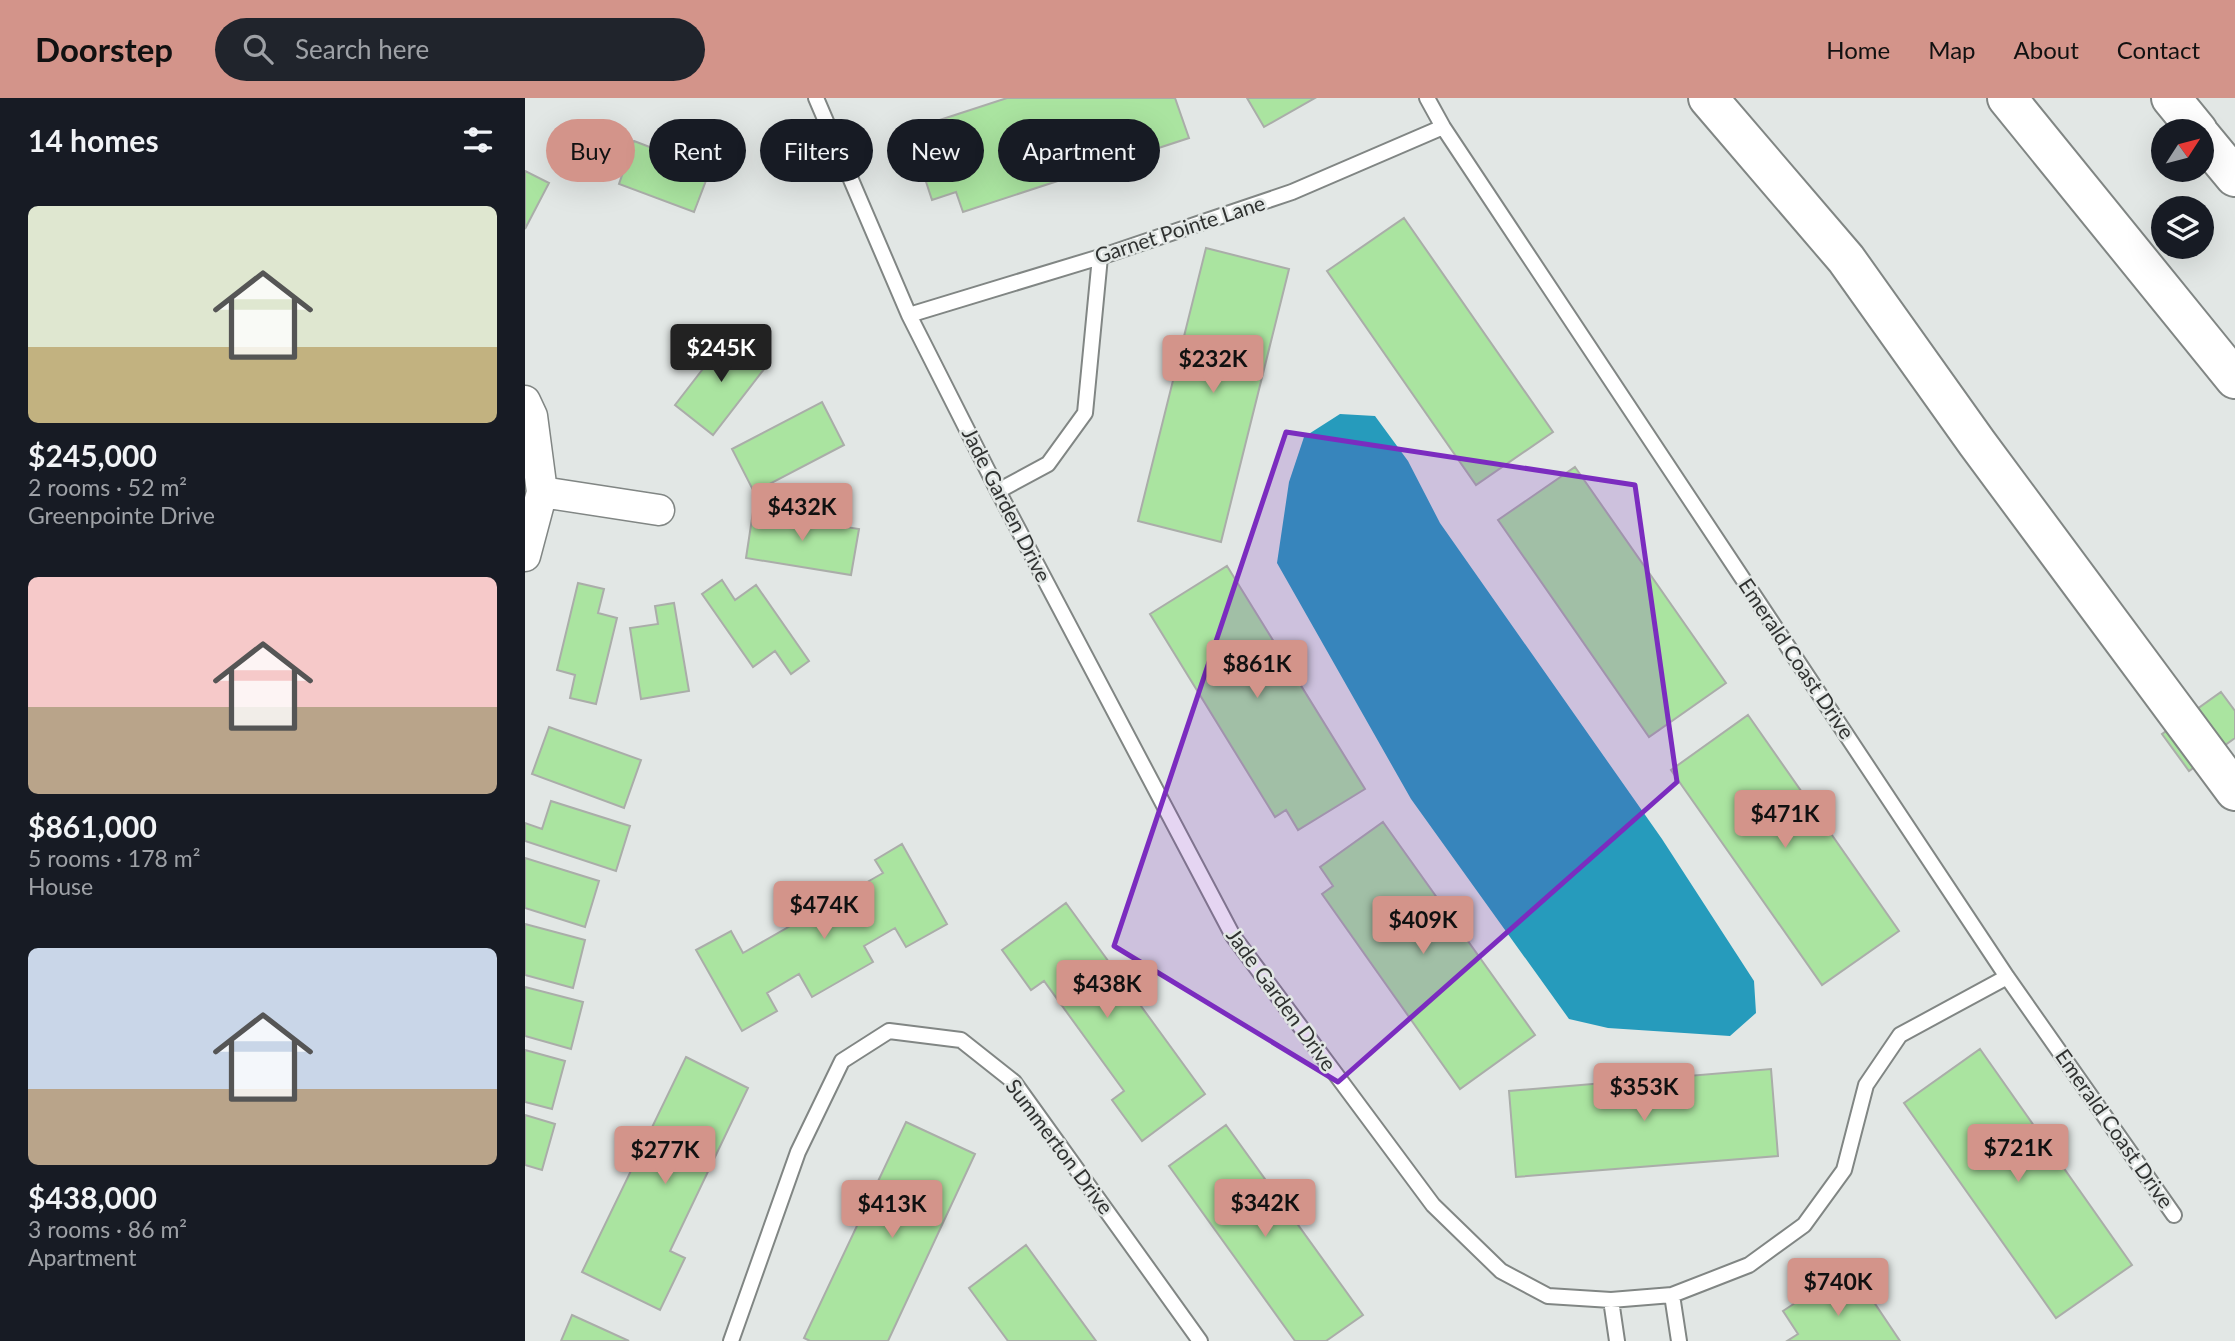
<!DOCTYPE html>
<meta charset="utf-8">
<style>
:root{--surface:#171b24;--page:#20242c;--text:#f1f3f6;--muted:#9ea1a6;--accent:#d3948a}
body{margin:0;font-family:Lato,sans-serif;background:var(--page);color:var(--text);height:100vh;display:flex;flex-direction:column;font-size:26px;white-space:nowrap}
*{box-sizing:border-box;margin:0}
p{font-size:23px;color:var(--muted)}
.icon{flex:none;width:38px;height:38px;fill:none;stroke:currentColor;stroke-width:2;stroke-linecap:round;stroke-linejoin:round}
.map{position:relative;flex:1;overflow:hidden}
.sheet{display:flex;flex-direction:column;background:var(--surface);width:525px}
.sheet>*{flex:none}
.banner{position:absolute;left:21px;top:21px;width:665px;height:63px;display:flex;gap:14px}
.needle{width:46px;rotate:54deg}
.controls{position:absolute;left:1626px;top:21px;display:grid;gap:14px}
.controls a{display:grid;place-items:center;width:63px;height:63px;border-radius:50%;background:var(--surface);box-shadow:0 7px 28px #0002;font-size:35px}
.price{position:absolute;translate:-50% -60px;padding:0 16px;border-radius:7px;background:var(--accent);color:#111;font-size:23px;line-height:46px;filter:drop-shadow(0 2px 4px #0008)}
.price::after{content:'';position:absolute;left:50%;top:42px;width:21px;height:16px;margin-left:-10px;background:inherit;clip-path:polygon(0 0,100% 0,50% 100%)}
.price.selected{background:#222;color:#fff}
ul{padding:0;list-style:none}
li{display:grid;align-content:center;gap:14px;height:371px;padding:0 28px}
li span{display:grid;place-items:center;height:217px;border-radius:10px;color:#555}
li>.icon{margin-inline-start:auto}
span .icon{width:126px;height:126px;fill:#fffc;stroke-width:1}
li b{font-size:30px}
h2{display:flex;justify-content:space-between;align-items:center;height:84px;padding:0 28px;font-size:30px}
.chip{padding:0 24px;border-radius:32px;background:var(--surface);box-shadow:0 7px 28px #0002;font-size:24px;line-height:63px}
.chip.selected{background:var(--accent);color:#111}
header{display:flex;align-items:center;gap:42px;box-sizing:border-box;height:98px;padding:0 35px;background:var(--accent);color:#111}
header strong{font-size:33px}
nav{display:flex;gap:38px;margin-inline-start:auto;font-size:24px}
.search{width:490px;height:63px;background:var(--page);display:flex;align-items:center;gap:18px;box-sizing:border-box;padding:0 24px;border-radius:38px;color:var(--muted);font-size:26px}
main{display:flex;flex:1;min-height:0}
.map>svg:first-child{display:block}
.water{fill:#269bbc}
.building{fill:#aae4a0;stroke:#aaada9;stroke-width:2}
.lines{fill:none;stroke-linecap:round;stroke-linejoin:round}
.service-casing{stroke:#818684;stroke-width:18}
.minor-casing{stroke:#818684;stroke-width:33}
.motorway-casing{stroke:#818684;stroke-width:42}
.service{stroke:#fff;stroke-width:14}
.minor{stroke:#fff;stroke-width:30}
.motorway{stroke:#fff;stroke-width:38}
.marked{fill:#7b2cbf;fill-opacity:0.2;stroke:#7b2cbf;stroke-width:5;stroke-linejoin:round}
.labels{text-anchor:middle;stroke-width:5;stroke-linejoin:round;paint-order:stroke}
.street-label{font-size:21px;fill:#303231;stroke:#e2e7e5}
</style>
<header>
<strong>Doorstep</strong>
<div class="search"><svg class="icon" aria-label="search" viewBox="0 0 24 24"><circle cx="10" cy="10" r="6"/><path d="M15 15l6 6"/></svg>Search here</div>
<nav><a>Home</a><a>Map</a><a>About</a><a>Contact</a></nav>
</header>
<main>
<section class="sheet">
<h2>14 homes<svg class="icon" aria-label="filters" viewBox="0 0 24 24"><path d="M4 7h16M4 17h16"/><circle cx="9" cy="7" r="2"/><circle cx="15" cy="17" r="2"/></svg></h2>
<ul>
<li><span style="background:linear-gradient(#dfe7d0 65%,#c2b280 0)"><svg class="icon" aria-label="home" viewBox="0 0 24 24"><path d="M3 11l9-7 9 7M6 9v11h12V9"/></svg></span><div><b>$245,000</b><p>2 rooms · 52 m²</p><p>Greenpointe Drive</p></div></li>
<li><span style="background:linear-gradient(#f6c9c9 60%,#b9a48a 0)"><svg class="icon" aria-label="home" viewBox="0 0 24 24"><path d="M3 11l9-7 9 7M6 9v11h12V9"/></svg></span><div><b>$861,000</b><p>5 rooms · 178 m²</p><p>House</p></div></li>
<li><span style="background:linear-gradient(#c9d6e8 65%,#b9a48a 0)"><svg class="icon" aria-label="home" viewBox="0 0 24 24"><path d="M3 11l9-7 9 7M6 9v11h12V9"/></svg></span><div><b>$438,000</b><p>3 rooms · 86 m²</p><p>Apartment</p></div></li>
</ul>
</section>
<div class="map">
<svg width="1710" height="1243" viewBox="0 0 1710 1243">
<rect width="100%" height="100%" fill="#e2e7e5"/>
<path class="water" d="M 815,316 L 850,318 L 883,363 L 915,425 L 1137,741 L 1229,883 L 1231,915 L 1205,938 L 1083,930 L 1044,921 L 886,701 L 752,465 L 764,384 L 779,339 Z"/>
<path class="building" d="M 482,0 L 650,0 L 664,40 L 438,114 L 431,94 L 407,102 L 384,32 Z
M 722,0 L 790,0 L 739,29 Z
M 109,43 L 185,72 L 169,114 L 94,86 Z
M 0,73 L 24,85 L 0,131 Z
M 879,120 L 1028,334 L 951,387 L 802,173 Z
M 681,150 L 764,171 L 696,444 L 613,423 Z
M 205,236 L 243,266 L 188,337 L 150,307 Z
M 297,304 L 319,347 L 229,394 L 207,351 Z
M 1050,369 L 1201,585 L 1124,639 L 973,422 Z
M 228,414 L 334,431 L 326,477 L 221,460 Z
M 702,468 L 840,691 L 773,732 L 761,712 L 750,719 L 625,516 Z
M 197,482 L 210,502 L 231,487 L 284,563 L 266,576 L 250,553 L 228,569 L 177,496 Z
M 53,485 L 79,491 L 73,515 L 92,520 L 71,606 L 45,600 L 50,577 L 32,572 Z
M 149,505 L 164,593 L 116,601 L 105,530 L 133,526 L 130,508 Z
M 1696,594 L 1710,613 L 1710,640 L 1664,673 L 1637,636 Z
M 1223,617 L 1374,833 L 1297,887 L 1146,672 Z
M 24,629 L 116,662 L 99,710 L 7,676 Z
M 26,703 L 105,728 L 91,773 L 0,743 L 0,725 L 17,731 Z
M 858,724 L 1010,937 L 935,991 L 797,796 L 808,788 L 795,769 Z
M 377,746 L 422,826 L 381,849 L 370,830 L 339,848 L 348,864 L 287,899 L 274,876 L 242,895 L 252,913 L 217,933 L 171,852 L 206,833 L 218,855 L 358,775 L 350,762 Z
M 0,760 L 74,783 L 60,829 L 0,810 Z
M 541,805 L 680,996 L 617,1043 L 587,1002 L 599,993 L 519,883 L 506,892 L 477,852 Z
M 0,826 L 60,842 L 48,890 L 0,877 Z
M 0,889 L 58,904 L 46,951 L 0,938 Z
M 1455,951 L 1607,1167 L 1531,1220 L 1379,1005 Z
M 0,952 L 40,963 L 27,1011 L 0,1004 Z
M 161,959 L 223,990 L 145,1153 L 160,1160 L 135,1212 L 57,1174 Z
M 1246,971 L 1253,1058 L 991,1079 L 984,993 Z
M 0,1017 L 30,1026 L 17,1072 L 0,1067 Z
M 381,1024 L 450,1056 L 363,1243 L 285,1243 L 279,1240 Z
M 701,1027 L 838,1217 L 801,1243 L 770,1243 L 644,1068 Z
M 501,1147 L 571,1243 L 483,1243 L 444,1190 Z
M 1302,1184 L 1315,1204 L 1338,1188 L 1375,1243 L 1262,1243 L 1273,1236 L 1258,1213 Z
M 47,1217 L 104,1243 L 36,1243 Z"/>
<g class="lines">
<defs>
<path id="service" d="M 291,0 L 384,217 L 473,393 L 708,838 L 908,1107 L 976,1173 L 1023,1198 L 1086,1202 L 1147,1197 L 1224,1167 L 1279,1127 L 1319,1072 L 1341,987 L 1375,937 L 1482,879
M 902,0 L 918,29 L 1482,879 L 1649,1117
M 384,217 L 575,159 L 767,94 L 918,29
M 473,393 L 523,366 L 560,315 L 575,159
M 1147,1197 L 1154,1243
M 1086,1202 L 1092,1243
M 206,1243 L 273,1054 L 317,963 L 364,933 L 436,942 L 489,984 L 675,1243"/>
<path id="minor" d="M 0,303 L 7,318 L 17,394 L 0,458
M 17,394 L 134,412"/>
<path id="motorway" d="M 1183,0 L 1321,161 L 1452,345 L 1710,693
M 1482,0 L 1710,281
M 1646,0 L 1673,33
M 1676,38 L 1710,79"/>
</defs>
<use href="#service" class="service-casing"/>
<use href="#minor" class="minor-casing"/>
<use href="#motorway" class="motorway-casing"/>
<use href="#service" class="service"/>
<use href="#minor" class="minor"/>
<use href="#motorway" class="motorway"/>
</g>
<path class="marked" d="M 761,334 L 1110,387 L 1152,684 L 813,984 L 589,848 Z"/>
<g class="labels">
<g class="street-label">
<text transform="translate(655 132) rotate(-18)" y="7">Garnet Pointe Lane</text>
<text transform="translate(481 407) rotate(63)" y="7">Jade Garden Drive</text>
<text transform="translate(1271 561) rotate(56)" y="7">Emerald Coast Drive</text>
<text transform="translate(756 902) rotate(54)" y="7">Jade Garden Drive</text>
<text transform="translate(1589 1031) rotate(55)" y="7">Emerald Coast Drive</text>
<text transform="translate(534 1049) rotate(53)" y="7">Summerton Drive</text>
</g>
</g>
</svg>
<div class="controls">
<a><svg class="needle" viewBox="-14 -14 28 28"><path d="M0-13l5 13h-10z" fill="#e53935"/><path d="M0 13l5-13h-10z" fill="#9ea1a6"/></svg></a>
<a><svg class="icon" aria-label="layers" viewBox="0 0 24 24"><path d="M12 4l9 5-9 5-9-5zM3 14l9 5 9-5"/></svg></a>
</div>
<b class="price selected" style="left:196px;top:286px">$245K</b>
<b class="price" style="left:688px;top:297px">$232K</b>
<b class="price" style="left:277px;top:445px">$432K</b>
<b class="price" style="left:732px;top:602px">$861K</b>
<b class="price" style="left:1260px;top:752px">$471K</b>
<b class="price" style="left:299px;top:843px">$474K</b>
<b class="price" style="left:898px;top:858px">$409K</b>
<b class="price" style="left:582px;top:922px">$438K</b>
<b class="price" style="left:1119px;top:1025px">$353K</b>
<b class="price" style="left:1493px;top:1086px">$721K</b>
<b class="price" style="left:140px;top:1088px">$277K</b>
<b class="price" style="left:740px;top:1141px">$342K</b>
<b class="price" style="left:367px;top:1142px">$413K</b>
<b class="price" style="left:1313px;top:1220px">$740K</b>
<div class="banner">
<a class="chip selected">Buy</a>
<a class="chip">Rent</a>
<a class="chip">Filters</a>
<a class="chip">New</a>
<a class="chip">Apartment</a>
</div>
</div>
</main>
